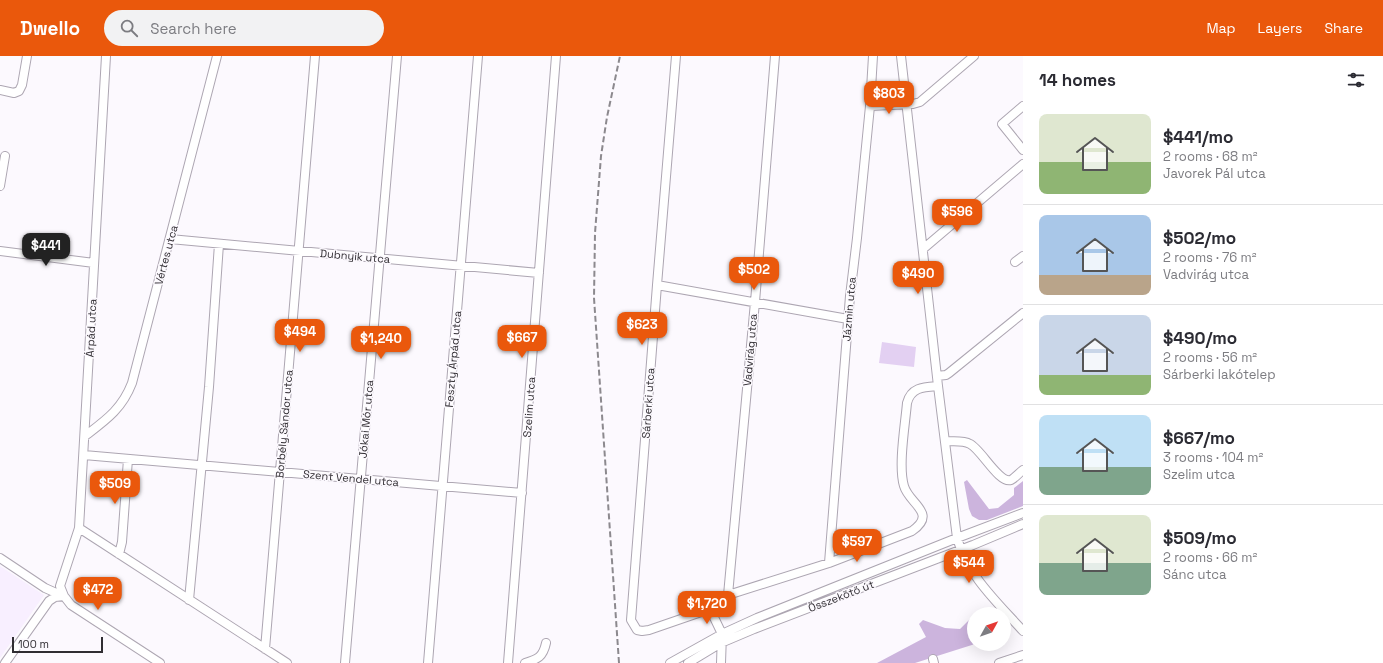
<!DOCTYPE html>
<meta charset="utf-8">
<style>
:root{--surface:#fff;--page:#f2f2f3;--text:#2b2b33;--muted:#7c7c81;--line:#e1e1e2;--accent:#ea580c}
body{margin:0;font-family:"Space Grotesk",sans-serif;background:var(--page);color:var(--text);height:100vh;display:flex;flex-direction:column;font-size:15px;white-space:nowrap}
*{box-sizing:border-box;margin:0}
p{font-size:13px;color:var(--muted)}
.icon{flex:none;width:22px;height:22px;fill:none;stroke:currentColor;stroke-width:2;stroke-linecap:round;stroke-linejoin:round}
.map{position:relative;flex:1;overflow:hidden}
.panel{display:flex;flex-direction:column;background:var(--surface);width:360px}
.panel>*{flex:none}
.needle{width:26px;rotate:50deg}
.fabs{position:absolute;left:967px;top:551px;display:grid;gap:8px}
.fabs a{display:grid;place-items:center;width:44px;height:44px;border-radius:50%;background:var(--surface);box-shadow:0 4px 16px #0002;font-size:20px}
.scale{position:absolute;left:12px;bottom:10px;width:91px;box-sizing:border-box;padding-left:4px;border:2px solid #302d32;border-top:0;font-size:11px;line-height:14px;white-space:nowrap;color:#302d32;-webkit-text-stroke:3px #fcf9fe;paint-order:stroke}
.price{position:absolute;translate:-50% -34px;padding:0 9px;border-radius:8px;background:var(--accent);color:#fff;font-size:13px;line-height:26px;filter:drop-shadow(0 1px 2px #0008)}
.price::after{content:'';position:absolute;left:50%;top:24px;width:12px;height:9px;margin-left:-6px;background:inherit;clip-path:polygon(0 0,100% 0,50% 100%)}
.price.on{background:#222;color:#fff}
ul{padding:0;list-style:none}
li{display:flex;align-items:center;gap:12px;height:100px;padding:0 16px}
li+li{border-top:1px solid var(--line)}
li span{display:grid;place-items:center;flex:none;width:112px;height:80px;border-radius:8px;color:#555}
li>.icon{margin-inline-start:auto}
span .icon{width:48px;height:48px;fill:#fffc;stroke-width:1}
li b{font-size:17px}
h2{display:flex;justify-content:space-between;align-items:center;height:48px;padding:0 16px;font-size:17px}
header{display:flex;align-items:center;gap:24px;box-sizing:border-box;height:56px;padding:0 20px;background:var(--accent);color:#fff}
header strong{font-size:19px}
nav{display:flex;gap:22px;margin-inline-start:auto;font-size:14px}
.search{width:280px;height:36px;background:var(--page);display:flex;align-items:center;gap:10px;box-sizing:border-box;padding:0 14px;border-radius:22px;color:var(--muted);font-size:15px}
main{display:flex;flex:1;min-height:0}
.map>svg:first-child{display:block}
.built{fill:#f8efff}
.green{fill:#e3d0f2}
.forest{fill:#ccb4dd}
.lines{fill:none;stroke-linecap:round;stroke-linejoin:round}
.minor-casing{stroke:#ada6b2;stroke-width:10}
.minor{stroke:#fff;stroke-width:8}
.rail{stroke:#8c898e;stroke-width:2;stroke-dasharray:6 3;stroke-linecap:butt}
.labels{text-anchor:middle;stroke-width:3;stroke-linejoin:round;paint-order:stroke}
.street-label{font-size:11px;fill:#302d32;stroke:#fcf9fe}
</style>
<header>
<strong>Dwello</strong>
<div class="search"><svg class="icon" aria-label="search" viewBox="0 0 24 24"><circle cx="10" cy="10" r="6"/><path d="M15 15l6 6"/></svg>Search here</div>
<nav><a>Map</a><a>Layers</a><a>Share</a></nav>
</header>
<main>
<div class="map">
<svg width="1023" height="607" viewBox="0 0 1023 607">
<rect width="100%" height="100%" fill="#fcf9fe"/>
<path class="built" d="M 0,510 L 44,539 L 0,602 Z"/>
<path class="green" d="M 882,286 L 916,291 L 914,311 L 879,307 Z"/>
<path class="forest" d="M 967,424 L 989,453 L 998,452 L 1014,439 L 1014,432 L 1023,425 L 1023,450 L 987,464 L 979,464 L 972,460 L 969,453 L 964,426 Z
M 974,559 L 974,588 L 975,588 L 915,607 L 877,607 L 926,581 L 919,568 L 923,564 L 945,572 L 960,573 Z"/>
<g class="lines">
<defs>
<path id="minor" d="M 106,0 L 79,472 L 60,530 L 64,540 L 71,549 L 160,607
M 676,0 L 657,229 L 631,564 L 637,574 L 642,575 L 649,574 L 710,553 L 728,539 L 829,507 L 912,475 C 938,457 909,448 904,430 C 898,410 905,370 907,347 C 911,331 924,331 938,330
M 901,0 L 938,330 L 957,482 C 968,520 997,546 1023,575
M 0,34 L 14,37 L 19,35 L 22,29 L 27,0
M 870,50 L 913,48 L 920,46 L 974,0
M 1023,50 L 1002,68 L 1023,94
M 0,130 L 5,100
M 170,183 L 539,217
M 923,193 L 1023,108
M 0,195 L 94,207
M 1015,206 L 1023,200
M 657,229 L 848,263
M 937,320 L 946,319 L 949,317 L 1023,257
M 85,380 C 106,364 122,353 132,327 L 217,0
M 946,385 C 953,386 963,384 970,388 C 981,393 999,428 1011,424 C 1015,422 1019,417 1023,414
M 84,399 L 522,437
M 79,472 L 287,607
M 119,498 L 122,486 L 128,403
M 0,502 L 45,532 L 63,540
M 829,507 L 850,240 L 857,182 L 870,50 L 873,0
M 728,539 L 755,246 L 775,0
M 189,544 L 209,331 L 219,188
M 710,553 L 722,578 L 721,607
M 265,593 L 315,0
M 933,603 L 934,607
M 5,607 L 49,545 L 55,541 L 64,540
M 345,607 L 397,0
M 428,607 L 478,0
M 508,607 L 556,0
M 525,607 C 538,603 543,601 546,587
M 670,607 L 722,578 L 757,562 L 957,482 L 1023,457
M 688,607 L 721,587 L 754,573 L 973,489 L 1023,468
M 999,607 L 1023,599"/>
</defs>
<use href="#minor" class="minor-casing"/>
<use href="#minor" class="minor"/>
<path class="rail" d="M 619,607 L 594,242 L 595,177 L 601,100 L 607,61 L 620,0"/>
</g>
<g class="labels">
<g class="street-label">
<text transform="translate(166 199) rotate(-75)" y="4">Vértes utca</text>
<text transform="translate(355 200) rotate(5)" y="4">Dubnyik utca</text>
<text transform="translate(849 253) rotate(-85)" y="4">Jázmin utca</text>
<text transform="translate(91 272) rotate(-87)" y="4">Árpád utca</text>
<text transform="translate(750 294) rotate(-85)" y="4">Vadvirág utca</text>
<text transform="translate(453 303) rotate(-85)" y="4">Feszty Árpád utca</text>
<text transform="translate(648 347) rotate(-86)" y="4">Sárberki utca</text>
<text transform="translate(529 351) rotate(-86)" y="4">Szelim utca</text>
<text transform="translate(366 363) rotate(-85)" y="4">Jókai Mór utca</text>
<text transform="translate(284 368) rotate(-85)" y="4">Borbély Sándor utca</text>
<text transform="translate(351 422) rotate(5)" y="4">Szent Vendel utca</text>
<text transform="translate(841 540) rotate(-21)" y="4">Összekötő út</text>
</g>
</g>
</svg>
<div class="fabs">
<a><svg class="needle" viewBox="-14 -14 28 28"><path d="M0-13l5 13h-10z" fill="#e53935"/><path d="M0 13l5-13h-10z" fill="#7c7c81"/></svg></a>
</div>
<div class="scale">100 m</div>
<b class="price" style="left:889px;top:59px">$803</b>
<b class="price" style="left:957px;top:177px">$596</b>
<b class="price on" style="left:46px;top:211px">$441</b>
<b class="price" style="left:754px;top:235px">$502</b>
<b class="price" style="left:918px;top:239px">$490</b>
<b class="price" style="left:642px;top:290px">$623</b>
<b class="price" style="left:300px;top:297px">$494</b>
<b class="price" style="left:522px;top:303px">$667</b>
<b class="price" style="left:381px;top:304px">$1,240</b>
<b class="price" style="left:115px;top:449px">$509</b>
<b class="price" style="left:857px;top:507px">$597</b>
<b class="price" style="left:969px;top:528px">$544</b>
<b class="price" style="left:98px;top:555px">$472</b>
<b class="price" style="left:707px;top:569px">$1,720</b>
</div>
<section class="panel">
<h2>14 homes<svg class="icon" aria-label="filters" viewBox="0 0 24 24"><path d="M4 7h16M4 17h16"/><circle cx="9" cy="7" r="2"/><circle cx="15" cy="17" r="2"/></svg></h2>
<ul>
<li><span style="background:linear-gradient(#dfe7d0 60%,#8fb573 0)"><svg class="icon" aria-label="home" viewBox="0 0 24 24"><path d="M3 11l9-7 9 7M6 9v11h12V9"/></svg></span><div><b>$441/mo</b><p>2 rooms · 68 m²</p><p>Javorek Pál utca</p></div></li>
<li><span style="background:linear-gradient(#a9c7e8 75%,#b9a48a 0)"><svg class="icon" aria-label="home" viewBox="0 0 24 24"><path d="M3 11l9-7 9 7M6 9v11h12V9"/></svg></span><div><b>$502/mo</b><p>2 rooms · 76 m²</p><p>Vadvirág utca</p></div></li>
<li><span style="background:linear-gradient(#c9d6e8 75%,#8fb573 0)"><svg class="icon" aria-label="home" viewBox="0 0 24 24"><path d="M3 11l9-7 9 7M6 9v11h12V9"/></svg></span><div><b>$490/mo</b><p>2 rooms · 56 m²</p><p>Sárberki lakótelep</p></div></li>
<li><span style="background:linear-gradient(#bfe0f5 65%,#7fa58c 0)"><svg class="icon" aria-label="home" viewBox="0 0 24 24"><path d="M3 11l9-7 9 7M6 9v11h12V9"/></svg></span><div><b>$667/mo</b><p>3 rooms · 104 m²</p><p>Szelim utca</p></div></li>
<li><span style="background:linear-gradient(#dfe7d0 60%,#7fa58c 0)"><svg class="icon" aria-label="home" viewBox="0 0 24 24"><path d="M3 11l9-7 9 7M6 9v11h12V9"/></svg></span><div><b>$509/mo</b><p>2 rooms · 66 m²</p><p>Sánc utca</p></div></li>
</ul>
</section>
</main>
